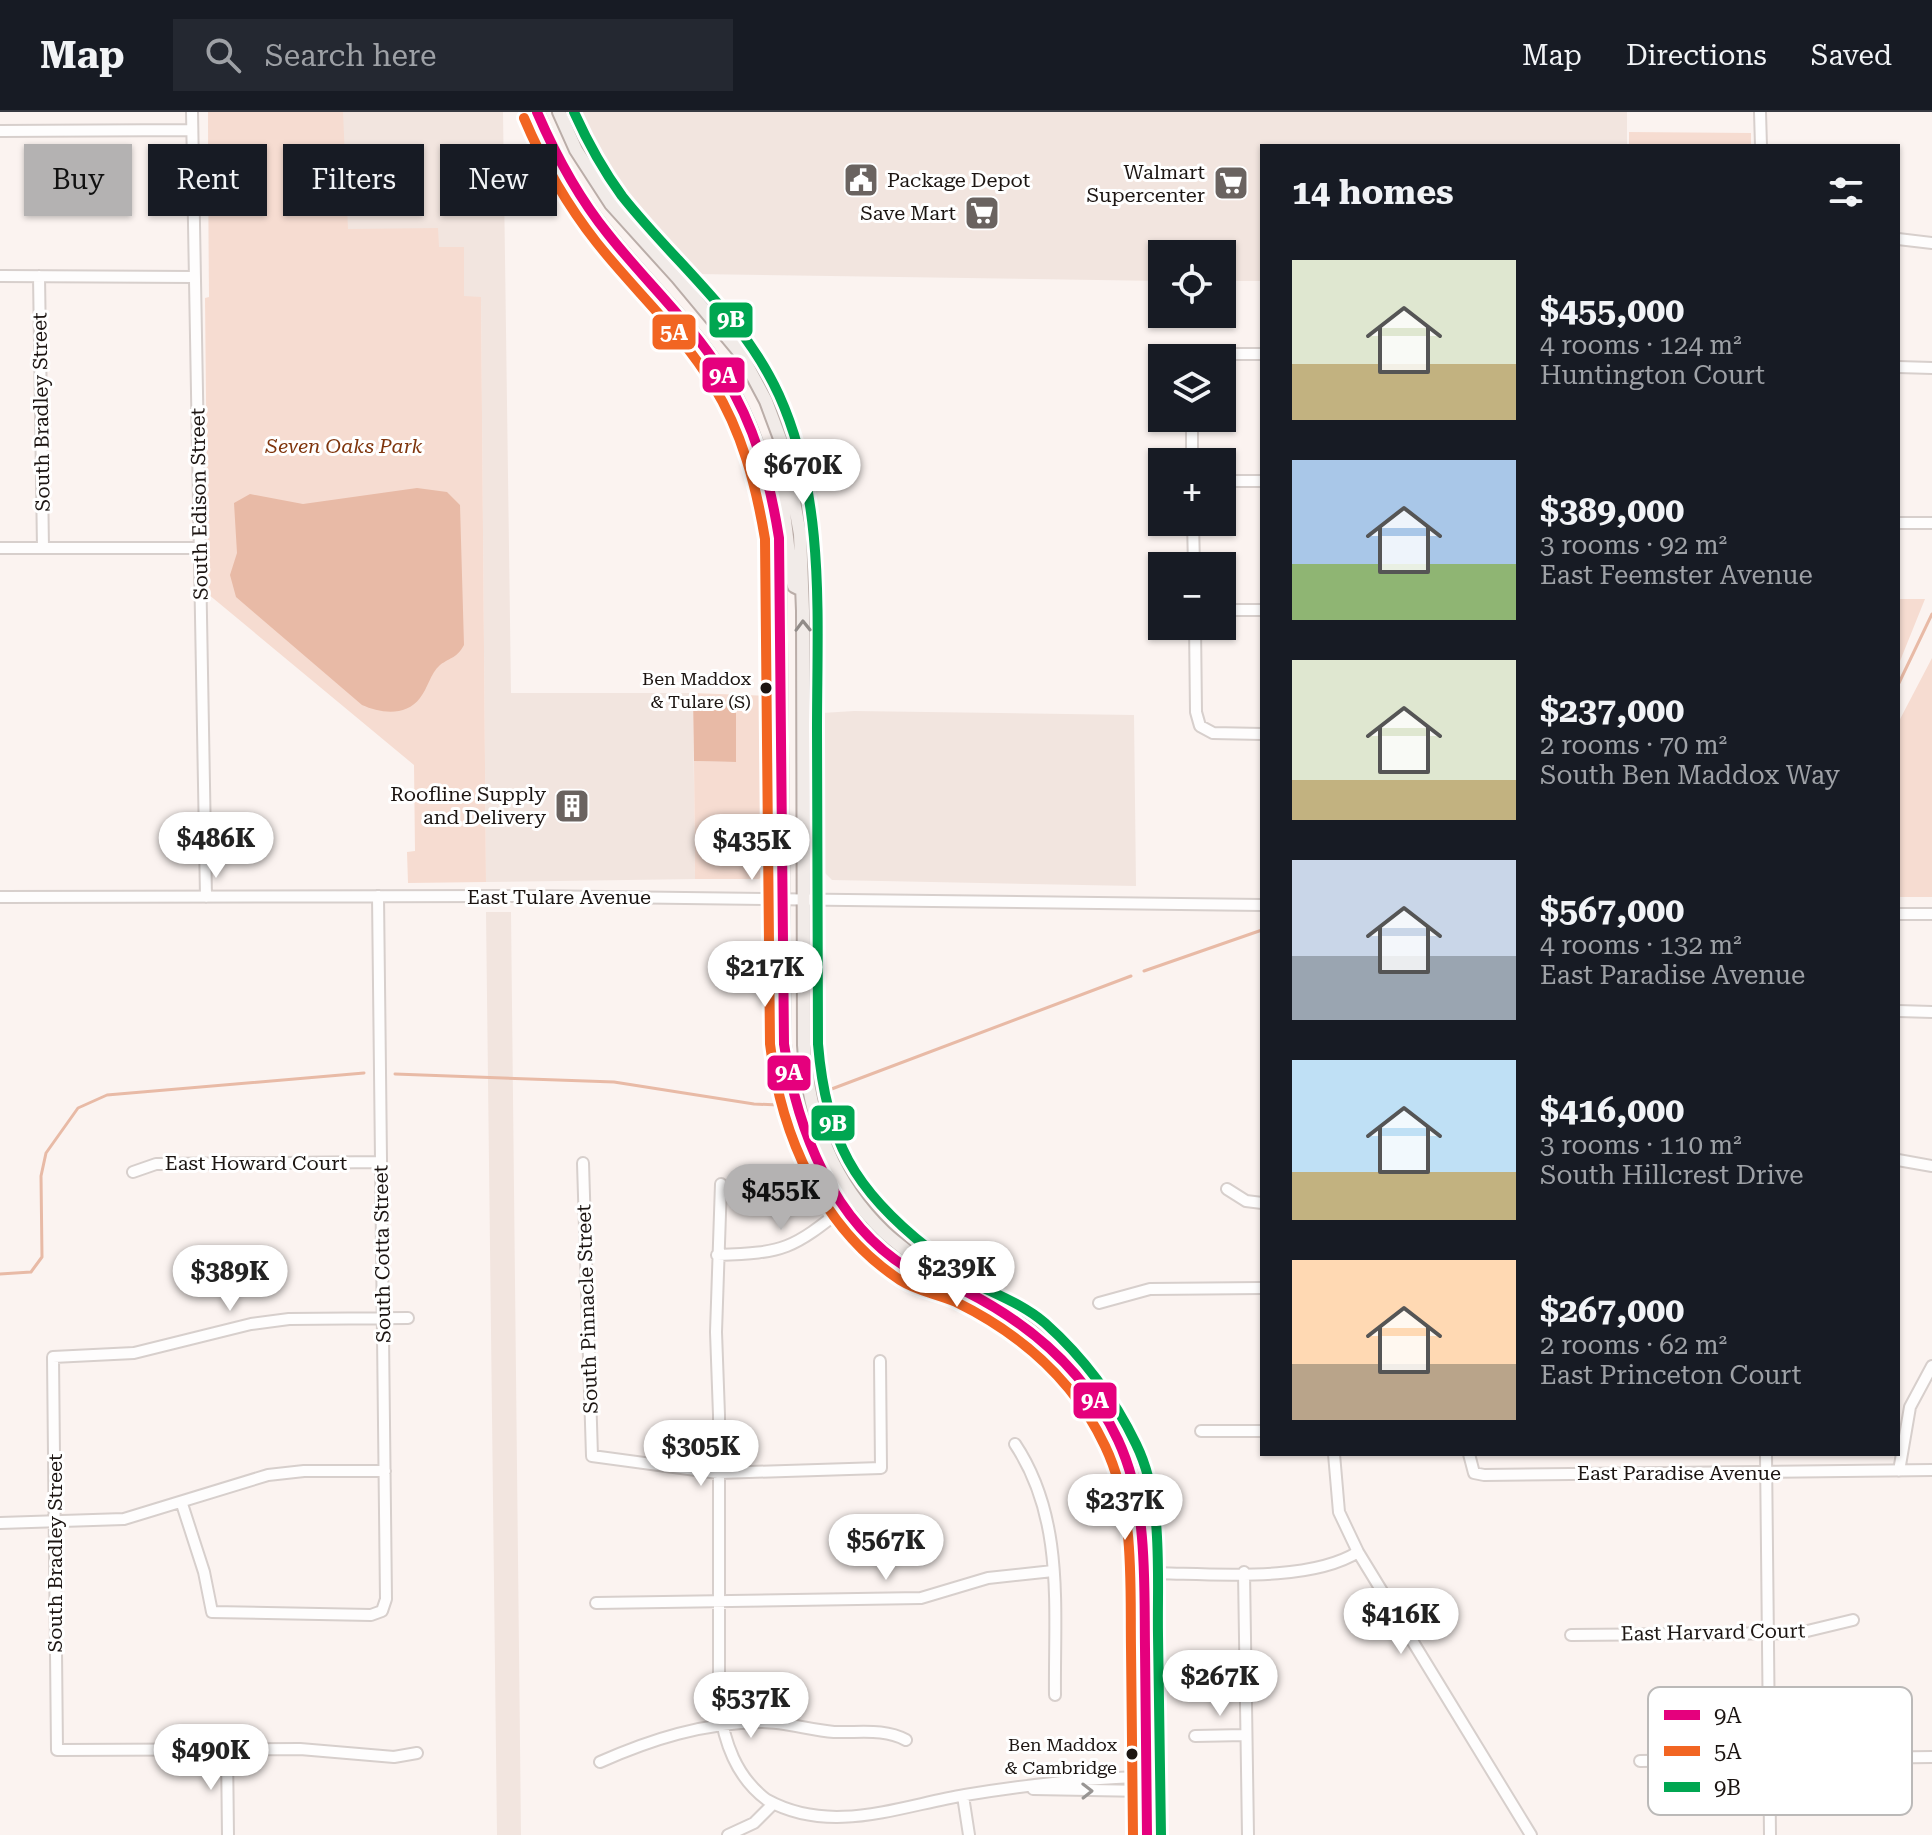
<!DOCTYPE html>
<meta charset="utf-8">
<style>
:root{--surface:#171b24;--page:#242831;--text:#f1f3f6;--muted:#9ea1a6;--line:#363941;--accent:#b4b2b2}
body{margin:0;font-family:"Roboto Serif",serif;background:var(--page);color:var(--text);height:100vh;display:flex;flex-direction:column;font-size:30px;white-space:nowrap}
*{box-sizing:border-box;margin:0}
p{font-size:26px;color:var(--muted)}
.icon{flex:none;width:44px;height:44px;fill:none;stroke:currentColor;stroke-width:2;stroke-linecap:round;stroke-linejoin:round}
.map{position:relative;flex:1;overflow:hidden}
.details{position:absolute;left:1260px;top:32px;width:640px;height:1312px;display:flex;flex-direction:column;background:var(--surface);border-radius:0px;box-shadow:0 2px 6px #0004}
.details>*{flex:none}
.hud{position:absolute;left:24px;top:32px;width:760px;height:72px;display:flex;gap:16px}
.buttons{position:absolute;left:1148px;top:128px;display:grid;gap:16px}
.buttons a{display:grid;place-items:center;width:88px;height:88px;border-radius:0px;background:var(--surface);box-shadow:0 2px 6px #0004;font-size:40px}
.price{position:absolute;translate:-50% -68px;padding:0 18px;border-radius:28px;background:#fff;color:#222;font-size:26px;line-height:52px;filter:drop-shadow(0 2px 4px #0008)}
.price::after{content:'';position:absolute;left:50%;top:48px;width:24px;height:18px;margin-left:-12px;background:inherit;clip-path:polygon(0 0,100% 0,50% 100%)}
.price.active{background:var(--accent);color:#111}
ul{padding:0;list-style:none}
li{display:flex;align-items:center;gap:24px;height:200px;padding:0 32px}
li span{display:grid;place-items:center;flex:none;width:224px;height:160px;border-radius:0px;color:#555}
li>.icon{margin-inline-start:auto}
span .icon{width:96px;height:96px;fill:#fffc;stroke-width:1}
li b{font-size:34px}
h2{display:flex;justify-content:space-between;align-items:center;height:96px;padding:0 32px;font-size:34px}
.chip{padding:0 28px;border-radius:0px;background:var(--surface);box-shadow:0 2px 6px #0004;font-size:28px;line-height:72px}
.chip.active{background:var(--accent);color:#111}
header{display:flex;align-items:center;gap:48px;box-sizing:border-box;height:112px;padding:0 40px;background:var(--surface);border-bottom:2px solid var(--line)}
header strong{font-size:38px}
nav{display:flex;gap:44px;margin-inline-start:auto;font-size:28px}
.search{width:560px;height:72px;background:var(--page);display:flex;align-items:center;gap:20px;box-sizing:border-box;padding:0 28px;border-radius:0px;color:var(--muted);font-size:30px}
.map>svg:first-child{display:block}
.built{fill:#f2e5df}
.green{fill:#f6dcd1}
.water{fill:#e8baa6}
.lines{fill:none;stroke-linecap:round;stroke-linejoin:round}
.stream{stroke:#e8baa6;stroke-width:3}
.minor-casing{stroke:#d7cfcc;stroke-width:14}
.major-casing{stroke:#baada8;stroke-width:16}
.minor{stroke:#fefdfd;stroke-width:10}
.major{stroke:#f1ebe8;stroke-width:12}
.bus-1-casing{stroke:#fff;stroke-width:16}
.bus-2-casing{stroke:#fff;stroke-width:16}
.bus-3-casing{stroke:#fff;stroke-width:16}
.bus-1{stroke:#e5007d;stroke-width:10}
.bus-2{stroke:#f26522;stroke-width:10}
.bus-3{stroke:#00a651;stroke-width:10}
.oneway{stroke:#918b88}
.oneway2{stroke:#989593}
.bus-dot{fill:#1c1512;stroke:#fff;stroke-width:3}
.labels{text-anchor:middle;stroke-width:6;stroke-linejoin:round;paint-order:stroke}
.bus-label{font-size:18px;fill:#1c1512;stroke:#fff;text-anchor:end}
.poi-label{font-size:20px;fill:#1c1512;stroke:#fff;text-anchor:end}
.street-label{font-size:20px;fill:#1c1512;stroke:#fff}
.park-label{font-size:20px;font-style:italic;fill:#7f350d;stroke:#fff}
.key{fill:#fff;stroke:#bbb9b8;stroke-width:2}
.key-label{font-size:22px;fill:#1c1512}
.line-badge{stroke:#fff;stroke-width:3}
.badge-label{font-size:22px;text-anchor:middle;font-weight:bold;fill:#fff}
</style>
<header>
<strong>Map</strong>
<div class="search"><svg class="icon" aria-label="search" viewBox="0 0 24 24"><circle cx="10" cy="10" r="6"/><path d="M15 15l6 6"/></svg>Search here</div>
<nav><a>Map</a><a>Directions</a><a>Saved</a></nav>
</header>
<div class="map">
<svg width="1932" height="1723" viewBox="0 0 1932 1723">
<rect width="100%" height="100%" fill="#fbf3f0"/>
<path class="built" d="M 208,0 L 503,0 L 511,581 L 693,581 L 695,767 L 486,770 L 481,185 L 209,186 Z
M 578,0 L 1627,0 L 1627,34 L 1262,34 L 1262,169 L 1222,169 L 1222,142 L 1162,142 L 1162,169 L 695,162 L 618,74 L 594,35 Z
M 854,599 L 1134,603 L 1136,774 L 832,768 L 824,760 L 822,601 Z
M 486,800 L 511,800 L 521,1723 L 497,1723 Z"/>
<path class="green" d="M 208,0 L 343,0 L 348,117 L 438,116 L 439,135 L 464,135 L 464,184 L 481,185 L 486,770 L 408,771 L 407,740 L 415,739 L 414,653 L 208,482 L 205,186 L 209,185 Z
M 1629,20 L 1751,21 L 1751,34 L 1629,34 Z
M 1898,487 L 1925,487 L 1898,554 Z
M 1932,546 L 1932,785 L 1898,785 L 1898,611 Z
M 693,581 L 770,584 L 768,760 L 759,767 L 695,767 L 694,649 L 736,650 L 736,589 L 693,587 Z"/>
<path class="water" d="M 417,376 L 447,380 L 460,393 L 464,533 C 457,546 451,545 440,553 C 430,562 428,576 420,586 C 406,605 380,601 362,593 L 236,485 L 230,463 L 237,441 L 234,391 L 250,382 L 303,392 Z
M 693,587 L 736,588 L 736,650 L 694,649 Z"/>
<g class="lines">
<path class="stream" d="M 1898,573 L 1932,502
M 1144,859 L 1262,818
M 395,962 L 614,970 L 754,992 L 779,993
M 821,981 L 1131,864
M 0,1162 L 31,1160 L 42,1145 L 41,1064 L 46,1041 L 78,996 L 107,983 L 364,961"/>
<defs>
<path id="minor" d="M 192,0 L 206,785
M 1760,0 L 1761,34
M 0,19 L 192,18
M 1898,127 L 1932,131
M 0,164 L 194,165
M 39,164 L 43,436
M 1194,246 L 1202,242 L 1262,242
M 1898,255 L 1932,256
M 1192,306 L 1192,350
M 1222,369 L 1262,369
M 1193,410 L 1194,454
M 1898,411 L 1932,411
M 0,436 L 200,436
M 1222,498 L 1262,498
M 1195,514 L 1196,600 L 1200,614 L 1213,621 L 1262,622
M 0,785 L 527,784 L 1262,793
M 1898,802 L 1932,802
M 1898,899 L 1932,900
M 1898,1048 L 1932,1054
M 583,1051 L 592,1344 L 718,1361 L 881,1356 L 880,1249
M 133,1060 L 156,1052 L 381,1050
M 721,1072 L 716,1220 L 719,1303 L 719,1593 C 724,1630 736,1665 767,1688 C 831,1723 896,1695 965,1683 C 1026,1673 1085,1666 1146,1665
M 1227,1077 L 1246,1089 L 1262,1091
M 717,1143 C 785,1141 792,1137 845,1095
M 1099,1191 L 1150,1177 L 1262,1176
M 408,1206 L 289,1207 L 251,1212 L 134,1241 L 53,1245 L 57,1638 L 300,1637 L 394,1645 L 417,1641
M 1201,1319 L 1262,1319
M 1015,1332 C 1065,1407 1054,1497 1055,1583
M 1334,1342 L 1339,1400 L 1358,1440 L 1531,1723
M 1469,1342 L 1474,1361 L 1484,1363 L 1932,1358
M 1766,1342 L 1770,1723
M 1899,1359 L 1910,1295 L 1932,1254
M 182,1392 L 204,1460 L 212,1500 L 371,1503 L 382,1499 L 386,1487 L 378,784
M 0,1411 L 124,1407 L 268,1363 L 304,1359 L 385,1359
M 1244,1460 L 1248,1723
M 1144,1461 C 1206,1461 1307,1472 1358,1440
M 596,1491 L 921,1486 L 988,1466 L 1053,1459
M 1571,1523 L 1799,1521 L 1853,1508
M 1195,1624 L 1245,1623
M 227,1638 L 228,1723
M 1640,1649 L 1932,1645
M 600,1650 C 652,1627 703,1611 761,1610 C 785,1610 810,1618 834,1620 C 859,1621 884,1616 906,1628
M 1033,1677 L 1146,1679
M 963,1684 L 969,1723
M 728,1723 L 754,1711 L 773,1692"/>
<path id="major" d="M 537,0 C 555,44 578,85 608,122 C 646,170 692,212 724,264 C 755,314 771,369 779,426 L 784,932 C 793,1019 833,1104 906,1155 C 917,1163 927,1163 939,1168 C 959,1175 980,1187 999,1198 C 1087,1247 1138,1337 1144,1436 L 1147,1723
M 559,0 L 576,38 L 611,92 L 677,165 L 741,242 L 766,289 L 785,340 L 800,422 L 803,499 L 804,933 C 808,1005 831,1069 884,1120 C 902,1137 923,1149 940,1168
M 766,354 L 780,367 L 792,467 L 794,474 L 802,478"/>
</defs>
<use href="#minor" class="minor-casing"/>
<use href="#major" class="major-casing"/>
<use href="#minor" class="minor"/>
<use href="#major" class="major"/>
<defs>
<path id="bus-1" d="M 537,0 C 556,44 578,85 608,122 C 646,170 692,212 724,264 C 755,314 770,369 779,426 L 784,932 C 797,1017 832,1110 909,1157 C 926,1167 947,1171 965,1179 C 1032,1213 1086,1260 1118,1328 C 1148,1393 1144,1465 1145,1536 C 1146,1598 1146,1661 1147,1723"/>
<path id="bus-2" d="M 524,6 C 543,51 567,93 597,131 C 635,179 681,220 713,273 C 742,320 756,373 765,427 L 770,932 C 781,1023 821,1116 900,1168 C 917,1179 938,1182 956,1190 C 1021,1222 1074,1268 1105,1334 C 1135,1397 1130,1468 1131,1536 C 1132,1598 1132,1661 1133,1723"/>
<path id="bus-3" d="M 574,0 C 587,29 603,58 622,84 C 675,151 743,204 779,283 C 826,387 817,506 817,617 C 818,722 818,827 818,932 C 826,1028 854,1078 929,1137 C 937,1143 943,1152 951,1158 C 981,1178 1017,1187 1045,1211 C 1083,1245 1114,1286 1136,1332 C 1164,1389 1157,1461 1158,1523 C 1159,1589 1160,1656 1161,1723"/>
</defs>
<use href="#bus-1" class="bus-1-casing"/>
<use href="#bus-2" class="bus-2-casing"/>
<use href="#bus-3" class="bus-3-casing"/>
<use href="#bus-1" class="bus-1"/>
<use href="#bus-2" class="bus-2"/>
<use href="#bus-3" class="bus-3"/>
</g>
<defs><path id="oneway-chevron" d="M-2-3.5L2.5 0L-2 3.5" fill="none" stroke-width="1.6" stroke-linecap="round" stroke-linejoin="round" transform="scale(2)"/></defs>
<use class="oneway" href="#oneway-chevron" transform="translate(803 514) rotate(-91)"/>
<use class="oneway2" href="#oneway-chevron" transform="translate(1087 1679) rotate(-1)"/>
<defs>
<symbol id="civic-square" viewBox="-11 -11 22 22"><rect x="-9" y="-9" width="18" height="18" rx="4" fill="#6a6360" stroke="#fff"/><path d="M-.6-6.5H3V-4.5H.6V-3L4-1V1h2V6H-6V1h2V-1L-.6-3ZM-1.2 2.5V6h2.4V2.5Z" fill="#fff"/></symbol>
<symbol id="supermarket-square" viewBox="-11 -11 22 22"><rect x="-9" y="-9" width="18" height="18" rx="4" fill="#6a6360" stroke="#fff"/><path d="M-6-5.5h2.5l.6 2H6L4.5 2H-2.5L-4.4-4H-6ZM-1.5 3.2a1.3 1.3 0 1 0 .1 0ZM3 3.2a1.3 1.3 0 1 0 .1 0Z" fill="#fff"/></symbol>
<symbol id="building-square" viewBox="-11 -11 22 22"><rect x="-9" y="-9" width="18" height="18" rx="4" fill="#6a6360" stroke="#fff"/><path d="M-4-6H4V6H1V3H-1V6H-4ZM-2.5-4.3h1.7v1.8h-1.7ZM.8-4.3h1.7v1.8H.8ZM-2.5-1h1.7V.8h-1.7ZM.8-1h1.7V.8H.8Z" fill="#fff"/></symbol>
</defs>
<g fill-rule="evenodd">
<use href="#civic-square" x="841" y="48" width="40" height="40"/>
<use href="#supermarket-square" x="1211" y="51" width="40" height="40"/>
<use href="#supermarket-square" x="962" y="81" width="40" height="40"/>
<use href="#building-square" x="552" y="674" width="40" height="40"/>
</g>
<g class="bus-dot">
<circle cx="766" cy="576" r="7"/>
<circle cx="1132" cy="1642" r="7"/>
</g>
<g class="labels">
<g class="bus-label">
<text x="751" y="573">Ben Maddox<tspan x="751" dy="23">&amp; Tulare (S)</tspan></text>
<text x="1117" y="1639">Ben Maddox<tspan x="1117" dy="23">&amp; Cambridge</tspan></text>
</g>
<g class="poi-label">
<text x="1205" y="67">Walmart<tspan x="1205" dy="23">Supercenter</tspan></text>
<text x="887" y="75" text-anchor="start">Package Depot</text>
<text x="956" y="108">Save Mart</text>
<text x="546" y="689">Roofline Supply<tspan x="546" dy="23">and Delivery</tspan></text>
</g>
<g class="street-label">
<text transform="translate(41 300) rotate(-91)" y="7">South Bradley Street</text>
<text transform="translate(199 392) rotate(-91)" y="7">South Edison Street</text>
<text x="559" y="792">East Tulare Avenue</text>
<text x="256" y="1058">East Howard Court</text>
<text transform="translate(382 1142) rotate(-91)" y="7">South Cotta Street</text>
<text transform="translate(587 1197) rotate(-92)" y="7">South Pinnacle Street</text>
<text x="1679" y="1368">East Paradise Avenue</text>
<text transform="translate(55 1441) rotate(-90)" y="7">South Bradley Street</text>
<text transform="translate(1713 1520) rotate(-1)" y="7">East Harvard Court</text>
</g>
<g class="park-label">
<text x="344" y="341">Seven Oaks Park</text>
</g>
</g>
<rect x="1648" y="1575" width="264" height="128" rx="12" class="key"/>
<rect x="1664" y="1598" width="36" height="10" fill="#e5007d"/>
<rect x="1664" y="1634" width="36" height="10" fill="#f26522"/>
<rect x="1664" y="1670" width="36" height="10" fill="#00a651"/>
<g class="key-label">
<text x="1714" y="1611">9A</text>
<text x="1714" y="1647">5A</text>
<text x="1714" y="1683">9B</text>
</g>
<g class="line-badge">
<rect x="708" y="189" width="46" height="38" rx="8" fill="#00a651"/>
<rect x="651" y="201" width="46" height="38" rx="8" fill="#f26522"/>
<rect x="701" y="244" width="45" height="38" rx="8" fill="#e5007d"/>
<rect x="766" y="942" width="46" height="38" rx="8" fill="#e5007d"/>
<rect x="810" y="992" width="46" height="38" rx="8" fill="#00a651"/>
<rect x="1072" y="1269" width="46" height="39" rx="8" fill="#e5007d"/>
</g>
<g class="badge-label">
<text x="731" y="215">9B</text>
<text x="674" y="228">5A</text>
<text x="723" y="271">9A</text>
<text x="789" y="968">9A</text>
<text x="833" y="1019">9B</text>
<text x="1095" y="1296">9A</text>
</g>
</svg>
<div class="buttons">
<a><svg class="icon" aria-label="locate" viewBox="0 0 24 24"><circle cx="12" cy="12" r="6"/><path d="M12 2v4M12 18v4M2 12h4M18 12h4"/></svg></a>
<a><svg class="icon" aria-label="layers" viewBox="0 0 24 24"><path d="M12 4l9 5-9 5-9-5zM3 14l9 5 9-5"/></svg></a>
<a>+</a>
<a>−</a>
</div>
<b class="price" style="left:803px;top:395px">$670K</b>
<b class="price" style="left:216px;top:768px">$486K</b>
<b class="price" style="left:752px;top:770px">$435K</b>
<b class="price" style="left:765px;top:897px">$217K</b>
<b class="price active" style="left:781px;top:1120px">$455K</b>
<b class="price" style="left:957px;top:1197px">$239K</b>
<b class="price" style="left:230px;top:1201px">$389K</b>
<b class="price" style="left:701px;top:1376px">$305K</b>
<b class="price" style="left:1125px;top:1430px">$237K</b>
<b class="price" style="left:886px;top:1470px">$567K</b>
<b class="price" style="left:1401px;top:1544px">$416K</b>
<b class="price" style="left:1220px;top:1606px">$267K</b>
<b class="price" style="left:751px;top:1628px">$537K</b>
<b class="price" style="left:211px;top:1680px">$490K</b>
<div class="hud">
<a class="chip active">Buy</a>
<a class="chip">Rent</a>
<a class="chip">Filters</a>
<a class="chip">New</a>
</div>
<section class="details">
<h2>14 homes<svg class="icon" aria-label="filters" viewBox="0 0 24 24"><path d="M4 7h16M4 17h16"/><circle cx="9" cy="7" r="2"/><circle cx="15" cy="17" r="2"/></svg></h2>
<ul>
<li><span style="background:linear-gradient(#dfe7d0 65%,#c2b280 0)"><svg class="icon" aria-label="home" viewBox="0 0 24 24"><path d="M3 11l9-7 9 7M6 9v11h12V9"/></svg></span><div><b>$455,000</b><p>4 rooms · 124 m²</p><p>Huntington Court</p></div></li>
<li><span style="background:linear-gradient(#a9c7e8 65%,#8fb573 0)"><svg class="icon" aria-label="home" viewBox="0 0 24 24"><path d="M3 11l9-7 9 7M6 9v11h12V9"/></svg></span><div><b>$389,000</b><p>3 rooms · 92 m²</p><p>East Feemster Avenue</p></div></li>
<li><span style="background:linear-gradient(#dfe7d0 75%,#c2b280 0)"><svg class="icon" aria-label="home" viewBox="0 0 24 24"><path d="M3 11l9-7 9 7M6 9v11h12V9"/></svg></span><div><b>$237,000</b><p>2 rooms · 70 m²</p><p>South Ben Maddox Way</p></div></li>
<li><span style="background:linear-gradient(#c9d6e8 60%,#9aa5b1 0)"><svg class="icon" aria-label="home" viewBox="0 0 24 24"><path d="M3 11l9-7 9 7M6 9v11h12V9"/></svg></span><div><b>$567,000</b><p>4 rooms · 132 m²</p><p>East Paradise Avenue</p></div></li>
<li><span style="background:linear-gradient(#bfe0f5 70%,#c2b280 0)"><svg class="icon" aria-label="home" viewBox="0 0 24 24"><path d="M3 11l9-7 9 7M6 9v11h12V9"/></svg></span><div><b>$416,000</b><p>3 rooms · 110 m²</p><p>South Hillcrest Drive</p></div></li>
<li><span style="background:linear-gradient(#ffd9b3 65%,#b9a48a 0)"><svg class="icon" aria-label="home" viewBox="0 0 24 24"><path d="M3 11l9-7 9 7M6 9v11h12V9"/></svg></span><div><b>$267,000</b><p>2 rooms · 62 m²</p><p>East Princeton Court</p></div></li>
</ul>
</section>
</div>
